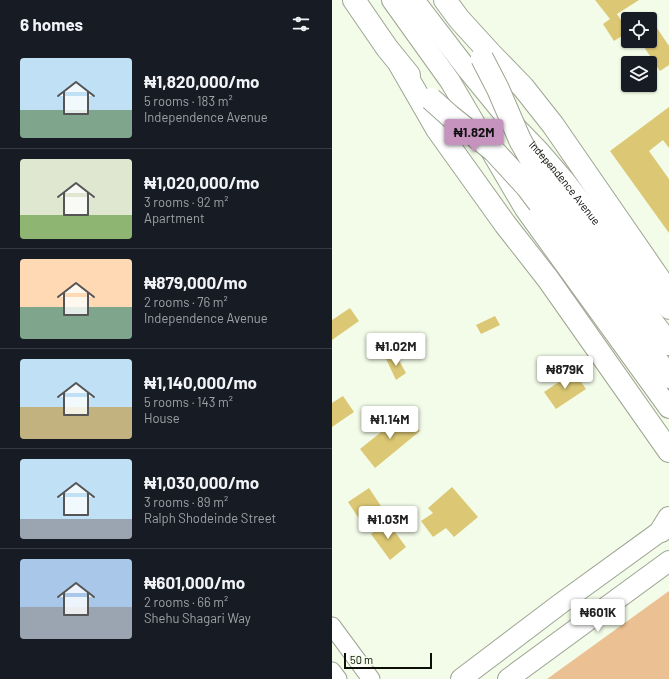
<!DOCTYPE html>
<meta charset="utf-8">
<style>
:root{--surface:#171b24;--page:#20242c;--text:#f1f3f6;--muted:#9ea1a6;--line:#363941;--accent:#c692be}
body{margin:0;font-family:Barlow,sans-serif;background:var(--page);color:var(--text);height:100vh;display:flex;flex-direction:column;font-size:15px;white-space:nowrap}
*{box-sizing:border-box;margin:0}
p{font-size:13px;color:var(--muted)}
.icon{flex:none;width:22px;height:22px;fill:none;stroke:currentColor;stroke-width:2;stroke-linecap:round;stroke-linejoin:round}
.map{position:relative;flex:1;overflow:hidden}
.sheet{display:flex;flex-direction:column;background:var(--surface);width:332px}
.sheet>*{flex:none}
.controls{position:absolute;left:289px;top:12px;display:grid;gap:8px}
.controls a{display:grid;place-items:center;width:36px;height:36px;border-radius:4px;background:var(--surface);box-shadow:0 1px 3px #0004;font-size:20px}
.scale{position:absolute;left:12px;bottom:10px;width:88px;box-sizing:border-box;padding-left:4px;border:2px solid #0b0d07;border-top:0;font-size:11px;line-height:14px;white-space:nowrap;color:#0b0d07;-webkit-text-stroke:3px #f3fce8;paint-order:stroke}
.price{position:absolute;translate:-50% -34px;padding:0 9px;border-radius:4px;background:#fff;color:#222;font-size:13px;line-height:26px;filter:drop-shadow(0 1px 2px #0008)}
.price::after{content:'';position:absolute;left:50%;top:24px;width:12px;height:9px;margin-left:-6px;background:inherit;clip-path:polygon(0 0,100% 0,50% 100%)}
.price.on{background:var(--accent);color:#111}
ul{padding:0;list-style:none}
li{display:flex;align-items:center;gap:12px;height:100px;padding:0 20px}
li+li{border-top:1px solid var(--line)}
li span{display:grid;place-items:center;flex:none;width:112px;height:80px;border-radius:4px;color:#555}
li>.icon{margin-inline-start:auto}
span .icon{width:48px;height:48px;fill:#fffc;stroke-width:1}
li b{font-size:17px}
h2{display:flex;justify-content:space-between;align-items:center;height:48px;padding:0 20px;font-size:17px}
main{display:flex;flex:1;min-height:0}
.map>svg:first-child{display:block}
.green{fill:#ebc093}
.building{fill:#dcc874}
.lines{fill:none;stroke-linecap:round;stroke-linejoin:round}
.tertiary-casing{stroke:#9ea593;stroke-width:19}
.secondary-casing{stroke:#9ea593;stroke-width:22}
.primary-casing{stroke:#9ea593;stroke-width:24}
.tertiary{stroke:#fff;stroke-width:17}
.secondary{stroke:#fff;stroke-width:20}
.primary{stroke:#fff;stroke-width:22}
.primary-bridge-casing{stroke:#9ea593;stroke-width:24;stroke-linecap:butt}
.primary-bridge{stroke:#fff;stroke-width:22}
.labels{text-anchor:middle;stroke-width:4;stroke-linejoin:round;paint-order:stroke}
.street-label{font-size:11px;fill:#0b0d07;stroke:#f3fce8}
</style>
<main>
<section class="sheet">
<h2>6 homes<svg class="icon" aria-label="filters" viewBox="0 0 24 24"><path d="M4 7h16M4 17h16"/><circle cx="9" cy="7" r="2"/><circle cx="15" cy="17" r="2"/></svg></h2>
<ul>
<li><span style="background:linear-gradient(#bfe0f5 65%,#7fa58c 0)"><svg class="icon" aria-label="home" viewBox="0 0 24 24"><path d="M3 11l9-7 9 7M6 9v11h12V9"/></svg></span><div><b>₦1,820,000/mo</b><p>5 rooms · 183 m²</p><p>Independence Avenue</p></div></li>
<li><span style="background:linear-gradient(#dfe7d0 70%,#8fb573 0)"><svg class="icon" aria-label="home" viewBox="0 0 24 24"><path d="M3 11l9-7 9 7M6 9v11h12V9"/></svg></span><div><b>₦1,020,000/mo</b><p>3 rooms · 92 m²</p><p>Apartment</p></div></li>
<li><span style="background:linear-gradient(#ffd9b3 60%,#7fa58c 0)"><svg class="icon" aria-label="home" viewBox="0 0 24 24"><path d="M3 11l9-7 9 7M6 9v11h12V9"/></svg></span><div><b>₦879,000/mo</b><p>2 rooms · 76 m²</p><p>Independence Avenue</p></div></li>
<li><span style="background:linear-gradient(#bfe0f5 60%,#c2b280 0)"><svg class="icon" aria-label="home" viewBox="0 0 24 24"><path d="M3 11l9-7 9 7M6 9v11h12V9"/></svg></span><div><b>₦1,140,000/mo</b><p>5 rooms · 143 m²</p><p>House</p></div></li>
<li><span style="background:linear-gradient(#bfe0f5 75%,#9aa5b1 0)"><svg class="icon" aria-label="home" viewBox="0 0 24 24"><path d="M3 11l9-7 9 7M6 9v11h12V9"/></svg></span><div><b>₦1,030,000/mo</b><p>3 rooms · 89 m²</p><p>Ralph Shodeinde Street</p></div></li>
<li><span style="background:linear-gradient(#a9c7e8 60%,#9aa5b1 0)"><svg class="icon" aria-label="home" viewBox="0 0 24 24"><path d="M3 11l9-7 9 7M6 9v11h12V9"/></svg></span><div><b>₦601,000/mo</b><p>2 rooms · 66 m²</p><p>Shehu Shagari Way</p></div></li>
</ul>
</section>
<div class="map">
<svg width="337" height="679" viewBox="0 0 337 679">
<rect width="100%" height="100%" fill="#f3fce8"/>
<path class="green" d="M 337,591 L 337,679 L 215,679 Z"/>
<path class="building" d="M 263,0 L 307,0 L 285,14 L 296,32 L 282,41 L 271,24 L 278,19 Z
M 325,28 L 337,46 L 337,65 L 328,71 L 308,41 L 318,41 L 318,33 Z
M 337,107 L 337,148 L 331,140 L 317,151 L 337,179 L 337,233 L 278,151 Z
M 18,308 L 27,321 L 0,340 L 0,320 Z
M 163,316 L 168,325 L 149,334 L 144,325 Z
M 64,355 L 74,373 L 64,380 L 54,359 Z
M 242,372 L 254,389 L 224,409 L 212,392 Z
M 11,396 L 22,412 L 0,427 L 0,403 Z
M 73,413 L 88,431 L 43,468 L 28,449 Z
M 120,487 L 146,517 L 122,537 L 114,528 L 101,537 L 89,521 L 101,513 L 96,508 Z
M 37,488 L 49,506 L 28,520 L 16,502 Z
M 55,521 L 74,547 L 58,560 L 39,534 Z"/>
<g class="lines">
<defs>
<path id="tertiary" d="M 0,626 L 39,679
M 0,671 L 6,679"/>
<g id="secondary">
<path d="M 60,0 L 118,81 L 193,209 L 337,408"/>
<path id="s1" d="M 82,0 L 135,69 L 175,118 L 207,151 L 232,180 L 319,292 L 337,309"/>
<path d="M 129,679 L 228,604 L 337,525"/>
<path d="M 176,679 L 337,561"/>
</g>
<path id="primary" d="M 22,0 L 55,48 L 77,75
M 113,0 L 127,19 L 158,53 L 191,87 L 221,125 L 337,293
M 67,63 L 105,129 L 173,224 L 216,279 L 337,451
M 219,189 L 337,344
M 207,203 L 268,283 L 337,377
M 329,531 L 337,518"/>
</defs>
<use href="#tertiary" class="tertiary-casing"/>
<use href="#secondary" class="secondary-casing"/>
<use href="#primary" class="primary-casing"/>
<use href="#tertiary" class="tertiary"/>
<use href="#secondary" class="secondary"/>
<use href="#primary" class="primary"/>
<defs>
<path id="primary-bridge" d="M 150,58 L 166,89 L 188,140 L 201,163 L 219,189
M 99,99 L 118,116 L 162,151 L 195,187 L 207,203"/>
</defs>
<use href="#primary-bridge" class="primary-bridge-casing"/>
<use href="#primary-bridge" class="primary-bridge"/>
</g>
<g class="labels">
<g class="street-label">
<text dy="4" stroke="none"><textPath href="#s1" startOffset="237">Independence Avenue</textPath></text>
</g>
</g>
</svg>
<div class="controls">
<a><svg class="icon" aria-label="locate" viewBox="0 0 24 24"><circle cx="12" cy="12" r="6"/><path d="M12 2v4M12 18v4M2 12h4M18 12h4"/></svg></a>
<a><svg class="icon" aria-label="layers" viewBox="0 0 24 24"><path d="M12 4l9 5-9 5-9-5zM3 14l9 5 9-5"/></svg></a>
</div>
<div class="scale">50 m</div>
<b class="price on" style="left:142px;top:153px">₦1.82M</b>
<b class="price" style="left:64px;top:367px">₦1.02M</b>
<b class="price" style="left:233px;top:390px">₦879K</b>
<b class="price" style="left:58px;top:440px">₦1.14M</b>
<b class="price" style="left:56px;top:540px">₦1.03M</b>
<b class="price" style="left:266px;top:633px">₦601K</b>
</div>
</main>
